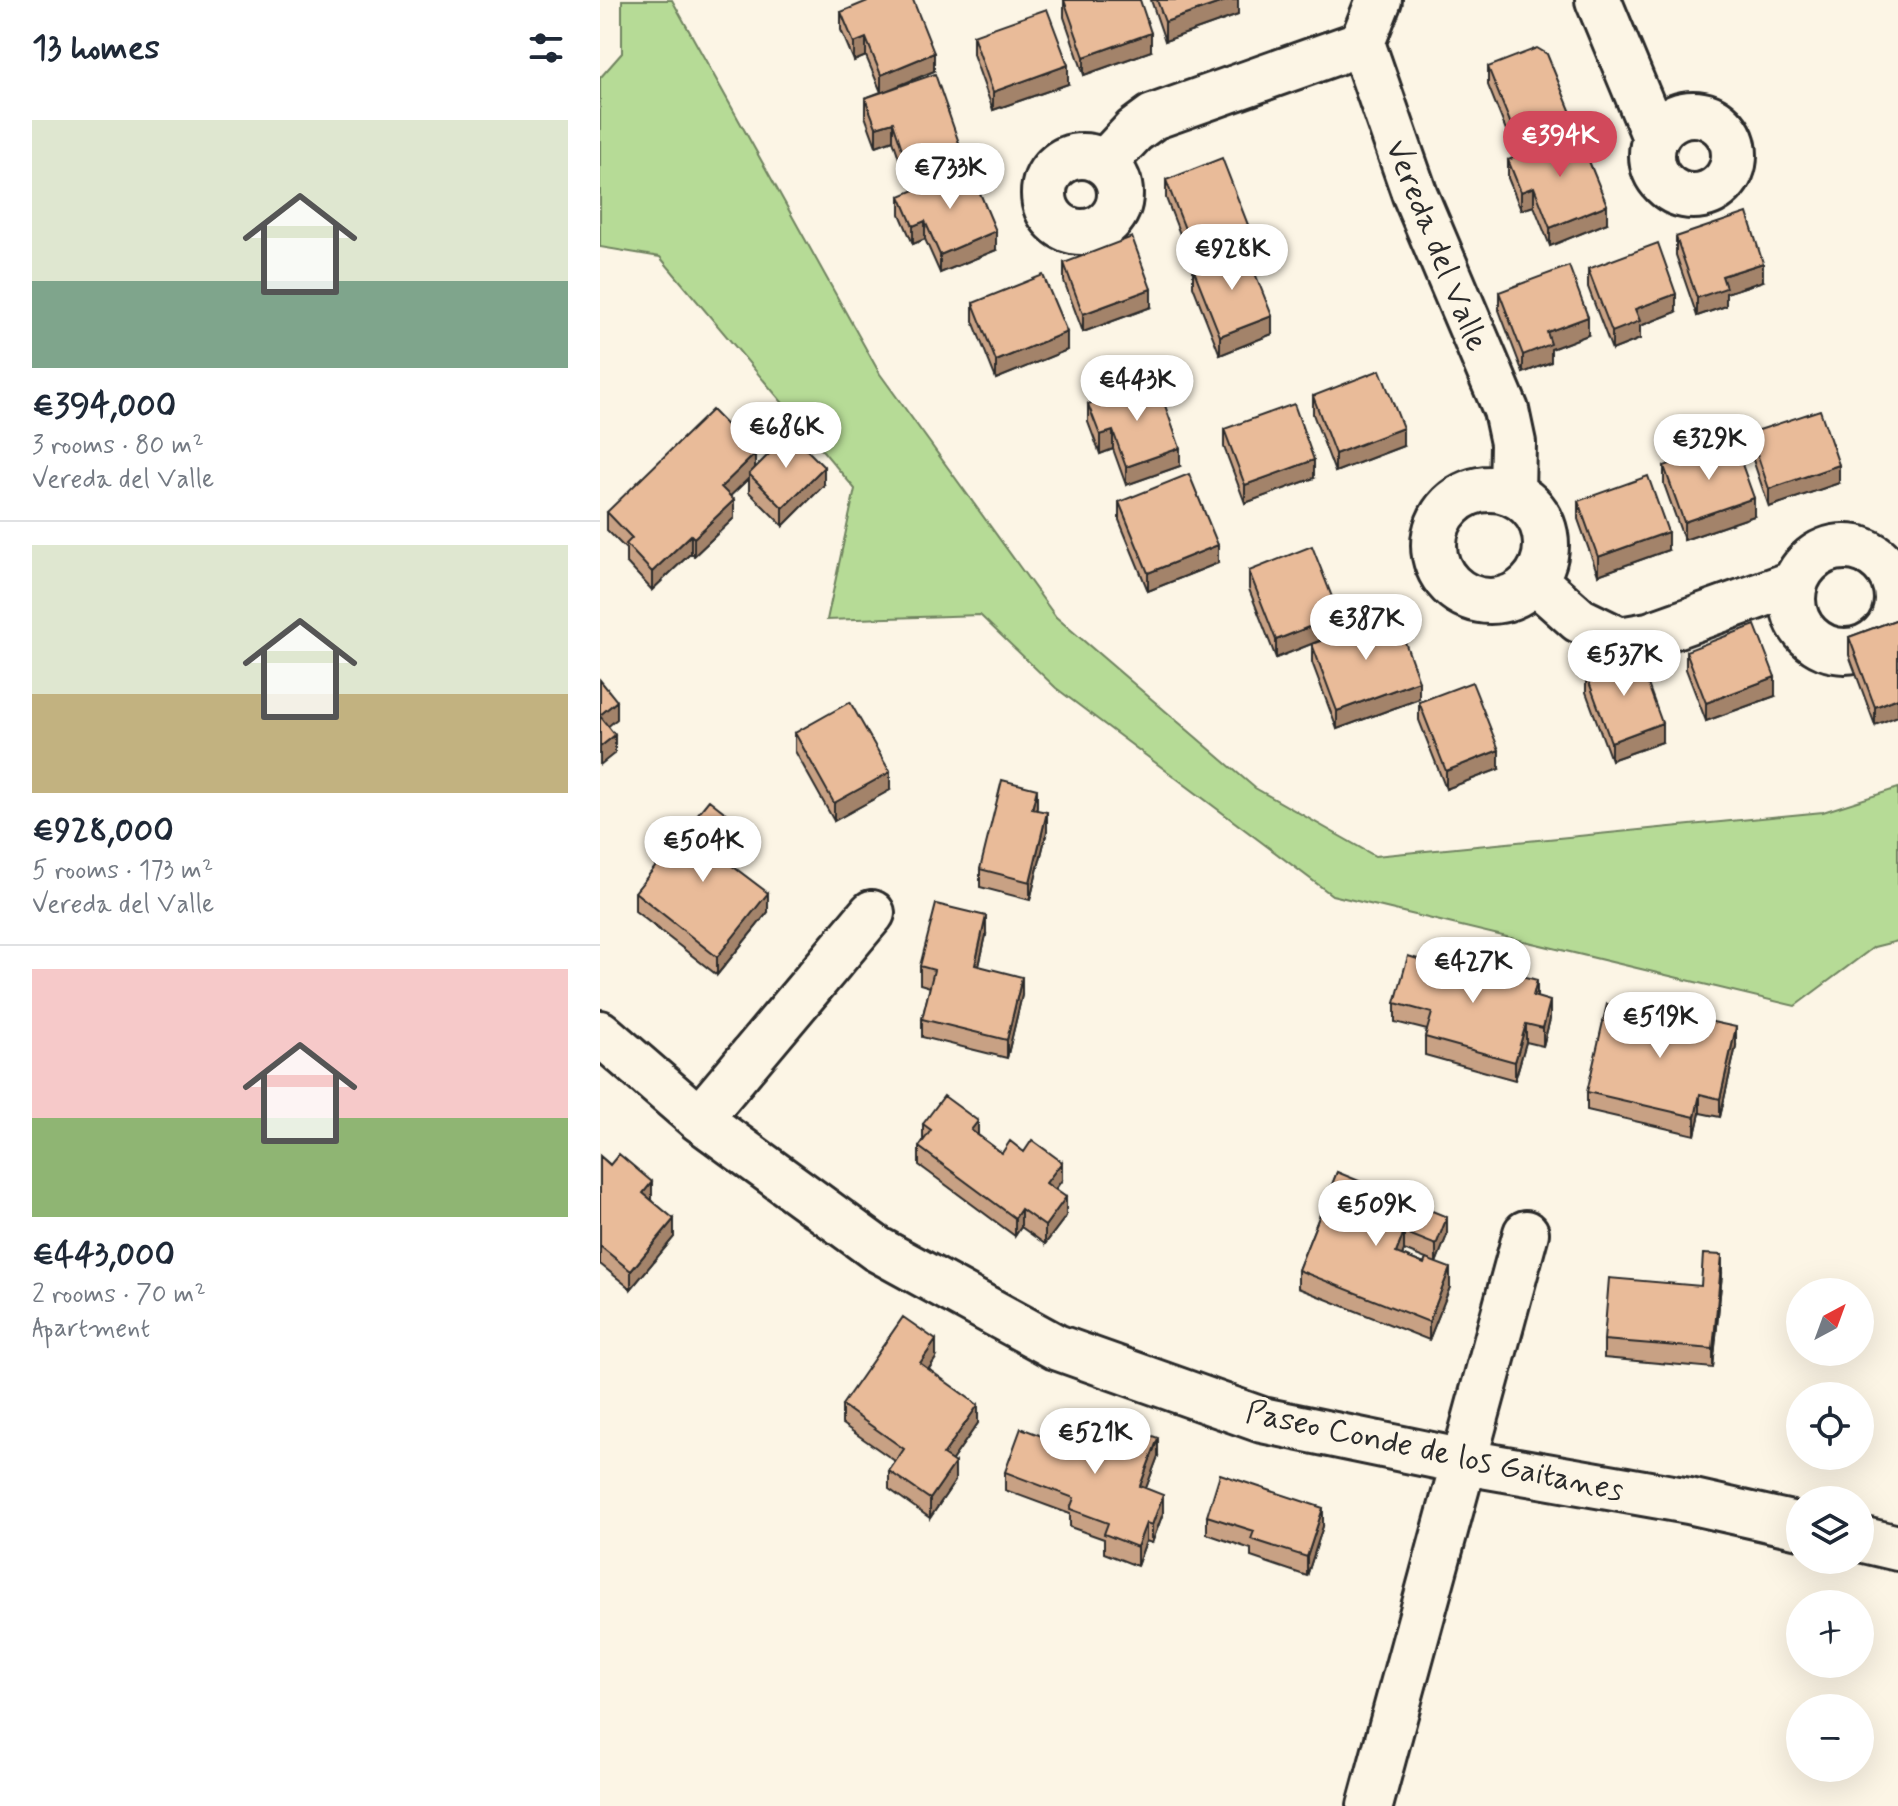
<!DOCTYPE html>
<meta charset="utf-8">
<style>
:root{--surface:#fff;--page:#f2f2f3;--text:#1f2937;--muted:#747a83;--line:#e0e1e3;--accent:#d1495b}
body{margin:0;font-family:Mynerve,sans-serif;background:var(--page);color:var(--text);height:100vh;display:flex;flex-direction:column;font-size:30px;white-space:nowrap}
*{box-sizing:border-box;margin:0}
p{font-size:26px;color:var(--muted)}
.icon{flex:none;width:44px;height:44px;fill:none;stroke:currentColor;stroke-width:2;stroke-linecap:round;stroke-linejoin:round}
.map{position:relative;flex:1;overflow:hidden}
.details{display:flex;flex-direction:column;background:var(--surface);width:600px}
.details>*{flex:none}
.needle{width:52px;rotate:41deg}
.fabs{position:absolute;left:1186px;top:1278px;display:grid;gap:16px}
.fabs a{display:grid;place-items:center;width:88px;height:88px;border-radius:50%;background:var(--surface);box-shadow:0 8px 32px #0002;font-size:40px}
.price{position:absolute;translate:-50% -68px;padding:0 18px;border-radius:28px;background:#fff;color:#222;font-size:26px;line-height:52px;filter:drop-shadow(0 2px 4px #0008)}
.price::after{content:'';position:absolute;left:50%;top:48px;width:24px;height:18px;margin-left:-12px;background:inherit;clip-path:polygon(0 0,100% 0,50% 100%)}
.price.selected{background:var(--accent);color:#fff}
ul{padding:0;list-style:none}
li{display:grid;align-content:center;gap:16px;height:424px;padding:0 32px}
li+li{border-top:2px solid var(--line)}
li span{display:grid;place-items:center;height:248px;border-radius:0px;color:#555}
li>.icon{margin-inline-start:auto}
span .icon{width:144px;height:144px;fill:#fffc;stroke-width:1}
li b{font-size:34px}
h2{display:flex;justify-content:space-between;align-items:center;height:96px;padding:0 32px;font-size:34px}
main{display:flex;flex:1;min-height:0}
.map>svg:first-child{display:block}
.green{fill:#b6db96;stroke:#708360;stroke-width:2}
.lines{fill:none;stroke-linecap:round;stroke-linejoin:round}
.minor-casing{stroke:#2b2b2b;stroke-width:50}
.minor{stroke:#fcf5e5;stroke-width:44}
.wall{fill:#c8a184;stroke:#2b2b2b;stroke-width:2;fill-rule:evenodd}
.shaded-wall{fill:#a3836b;stroke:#2b2b2b;stroke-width:2}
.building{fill:#e9bb99;stroke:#2b2b2b;stroke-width:2}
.labels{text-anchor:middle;stroke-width:6;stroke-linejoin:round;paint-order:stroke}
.street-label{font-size:32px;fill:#2b2b2b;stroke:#fcf5e5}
</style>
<main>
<section class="details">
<h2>13 homes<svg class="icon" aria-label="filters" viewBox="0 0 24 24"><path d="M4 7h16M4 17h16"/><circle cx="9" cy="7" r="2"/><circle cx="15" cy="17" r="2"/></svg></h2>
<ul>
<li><span style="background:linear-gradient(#dfe7d0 65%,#7fa58c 0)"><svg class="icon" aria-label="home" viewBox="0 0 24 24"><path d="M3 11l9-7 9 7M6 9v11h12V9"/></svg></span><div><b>€394,000</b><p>3 rooms · 80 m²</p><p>Vereda del Valle</p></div></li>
<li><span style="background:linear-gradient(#dfe7d0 60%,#c2b280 0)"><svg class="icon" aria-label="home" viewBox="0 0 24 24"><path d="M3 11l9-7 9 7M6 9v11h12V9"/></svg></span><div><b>€928,000</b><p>5 rooms · 173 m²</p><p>Vereda del Valle</p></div></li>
<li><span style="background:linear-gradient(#f6c9c9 60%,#8fb573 0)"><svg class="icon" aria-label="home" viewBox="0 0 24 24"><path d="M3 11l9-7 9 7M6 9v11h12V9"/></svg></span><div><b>€443,000</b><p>2 rooms · 70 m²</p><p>Apartment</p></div></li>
</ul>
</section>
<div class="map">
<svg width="1298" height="1806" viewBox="0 0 1298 1806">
<rect width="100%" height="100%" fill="#fcf5e5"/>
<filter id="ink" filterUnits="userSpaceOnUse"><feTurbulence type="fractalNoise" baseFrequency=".0125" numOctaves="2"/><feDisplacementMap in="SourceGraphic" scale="16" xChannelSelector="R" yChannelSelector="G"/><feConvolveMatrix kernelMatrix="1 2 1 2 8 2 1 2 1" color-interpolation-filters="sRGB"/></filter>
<g filter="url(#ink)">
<path class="green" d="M 22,0 L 72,0 L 280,374 L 456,617 L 655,788 L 775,856 L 1223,812 L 1298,788 L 1298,941 L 1274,947 L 1195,1006 L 732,895 L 456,688 L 380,615 L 227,620 L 255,489 L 60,257 L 0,247 L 0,78 L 22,53 Z"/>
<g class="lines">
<defs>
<path id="minor" d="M 779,0 L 762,43 L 815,195 L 906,410 L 913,443 L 912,493
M 998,0 L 1055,137
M1052 155a41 41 0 1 1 82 0a41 41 0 1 1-82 0Z
M444 194a38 38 0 1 1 76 0a38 38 0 1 1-76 0Z
M 504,163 L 534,131 L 553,117 L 762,43
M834 545a56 56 0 1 1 112 0a56 56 0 1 1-112 0Z
M1193 599a52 52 0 1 1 104 0a52 52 0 1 1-104 0Z
M 934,580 L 979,620 L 1020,640 L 1049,635 L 1195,583
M 0,1033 L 99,1119 L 277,1249 L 456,1347 L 662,1420 L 865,1462 L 1089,1501 L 1200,1526
M 99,1119 L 272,913
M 1260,1539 L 1298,1548
M 770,1806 L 926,1233"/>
</defs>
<use href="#minor" class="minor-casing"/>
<use href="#minor" class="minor"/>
</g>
<path class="wall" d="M 464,0 L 551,51 L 484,75 L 464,17 Z
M 551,0 L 638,0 L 638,15 L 565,41 Z
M 241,12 L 334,71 L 291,89 L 359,161 L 306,179 L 293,140 L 276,146 L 265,116 L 265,98 L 281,92 L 266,56 L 254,61 L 241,30 Z
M 373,35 L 468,84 L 393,110 L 373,54 Z
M 888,67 L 972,133 L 916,155 L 888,85 Z
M 908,160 L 1007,223 L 950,246 L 934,206 L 921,210 L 908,178 Z
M 566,180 L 648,244 L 592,265 L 566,198 Z
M 300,196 L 396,250 L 340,273 L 325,239 L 313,244 L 300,214 Z
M 1076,237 L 1163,281 L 1126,293 L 1126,306 L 1097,316 L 1076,255 Z
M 464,263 L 551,307 L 483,332 L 464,281 Z
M 593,268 L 672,334 L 620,355 L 593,286 Z
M 988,269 L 1076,312 L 1040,326 L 1040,339 L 1012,350 L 988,287 Z
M 899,292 L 988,335 L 951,349 L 951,362 L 923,373 L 899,310 Z
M 373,303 L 467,350 L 396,379 L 373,321 Z
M 713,396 L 803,446 L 735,472 L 713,414 Z
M 488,404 L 580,466 L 526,485 L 513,449 L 500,454 L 488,422 Z
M 624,429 L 714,478 L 645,503 L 624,447 Z
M 1150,433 L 1239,483 L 1169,507 L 1150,451 Z
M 1064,466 L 1154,516 L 1084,540 L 1064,484 Z
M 155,468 L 224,485 L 183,526 L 149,492 L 149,478 L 130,496 L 134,518 L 94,556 L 91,553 L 52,590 L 26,562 L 26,549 L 7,530 L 7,512 Z
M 978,501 L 1068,550 L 998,575 L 978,519 Z
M 519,502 L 618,563 L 548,591 L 519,520 Z
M 649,571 L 739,633 L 676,658 L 649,589 Z
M 1298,619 L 1275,725 L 1249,655 L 1249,637 Z
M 712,644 L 819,699 L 737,729 L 712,662 Z
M 1086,651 L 1175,696 L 1106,721 L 1086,669 Z
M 986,674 L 1062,742 L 1011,760 L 986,692 Z
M 819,702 L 899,769 L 846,789 L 819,720 Z
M 195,733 L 290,790 L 234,821 L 195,751 Z
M 437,807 L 436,810 L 447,831 L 430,900 L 380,887 L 380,869 Z
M 137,841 L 123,859 L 168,912 L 117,975 L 35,911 L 35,892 Z
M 386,935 L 379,966 L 422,995 L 407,1058 L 322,1037 L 322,1019 L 330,987 L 320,984 L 320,966 Z
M 937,997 L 950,1019 L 943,1046 L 926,1042 L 915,1080 L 825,1055 L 825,1037 L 827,1030 L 795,1022 L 795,1003 Z
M 1136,1046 L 1120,1117 L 1100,1113 L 1095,1135 L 987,1110 L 987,1092 Z
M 323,1124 L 378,1135 L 402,1153 L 462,1180 L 455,1190 L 466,1216 L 445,1244 L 421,1227 L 415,1236 L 319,1165 L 319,1147 L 323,1141 Z
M 0,1156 L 52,1200 L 74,1237 L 31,1289 L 0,1264 Z
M 737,1172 L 847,1235 L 836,1263 L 850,1287 L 829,1340 L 698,1288 L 698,1270 ZM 804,1250 L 826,1259 L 824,1264 L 802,1255 Z
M 1122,1274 L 1113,1368 L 1004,1358 L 1004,1340 Z
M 336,1358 L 329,1369 L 378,1423 L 352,1460 L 355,1481 L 330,1518 L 289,1489 L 289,1471 L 295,1461 L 242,1424 L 242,1405 Z
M 481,1451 L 558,1456 L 546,1488 L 563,1513 L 552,1543 L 546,1541 L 537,1566 L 504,1553 L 504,1539 L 470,1527 L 470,1514 L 405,1490 L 405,1472 Z
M 607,1516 L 723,1526 L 707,1576 L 651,1557 L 651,1549 L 607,1534 Z"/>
<path class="shaded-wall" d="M 628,0 L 638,0 L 638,15 L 565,41 L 565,22 Z
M 551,33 L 551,51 L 484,75 L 484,57 Z
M 266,38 L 266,56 L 254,61 L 254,43 Z
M 334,53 L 334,71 L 281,93 L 281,75 Z
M 468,65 L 468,84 L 393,110 L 393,92 Z
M 972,115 L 972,133 L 916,155 L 916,137 Z
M 293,122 L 293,140 L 276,146 L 276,127 Z
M 359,143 L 359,161 L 306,179 L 306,161 Z
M 934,187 L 934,206 L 921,210 L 921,192 Z
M 1007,205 L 1007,223 L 950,246 L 950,228 Z
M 325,221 L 325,239 L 313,244 L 313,226 Z
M 648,225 L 648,244 L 592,265 L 592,247 Z
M 396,231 L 396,250 L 340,273 L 340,255 Z
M 1163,263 L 1163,281 L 1126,293 L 1126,306 L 1097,316 L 1097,298 L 1122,276 Z
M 551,289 L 551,307 L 483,332 L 483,314 Z
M 1076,294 L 1076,312 L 1040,326 L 1040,339 L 1012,350 L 1012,332 L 1035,309 Z
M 672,316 L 672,334 L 620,355 L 620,336 Z
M 988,317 L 988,335 L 951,349 L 951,362 L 923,373 L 923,355 L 947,332 Z
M 467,332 L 467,350 L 396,379 L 396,361 Z
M 803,428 L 803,446 L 735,472 L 735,454 Z
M 513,431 L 513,449 L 500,454 L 500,435 Z
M 580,448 L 580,466 L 526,485 L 526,467 Z
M 155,454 L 155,472 L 149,474 L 149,478 L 121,505 L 121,487 Z
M 714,460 L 714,478 L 645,503 L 645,485 Z
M 1239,465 L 1239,483 L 1169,507 L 1169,489 Z
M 224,467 L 224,485 L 183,526 L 183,508 Z
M 1154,498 L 1154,516 L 1084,540 L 1084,522 Z
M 134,500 L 134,518 L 94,556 L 94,538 Z
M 1068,532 L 1068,550 L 998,575 L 998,557 Z
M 91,535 L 91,553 L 52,590 L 52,572 Z
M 618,545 L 618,563 L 548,591 L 548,573 Z
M 739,615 L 739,633 L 676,658 L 676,640 Z
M 1175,677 L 1175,696 L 1106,721 L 1106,703 Z
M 819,681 L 819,699 L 737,729 L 737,711 Z
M 1298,698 L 1298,716 L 1275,725 L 1275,707 Z
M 17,701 L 17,719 L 0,733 L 0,715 Z
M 1062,723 L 1062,742 L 1011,760 L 1011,742 Z
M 15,735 L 15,753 L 0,765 L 0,747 Z
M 899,750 L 899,769 L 846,789 L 846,771 Z
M 290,772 L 290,790 L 234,821 L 234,803 Z
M 437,789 L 437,807 L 432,827 L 432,809 Z
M 447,812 L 447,831 L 430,900 L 430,882 Z
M 137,822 L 137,841 L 114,870 L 114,852 Z
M 168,893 L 168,912 L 117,975 L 117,957 Z
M 386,916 L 386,935 L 375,983 L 375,965 Z
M 422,977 L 422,995 L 407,1058 L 407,1040 Z
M 937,980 L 937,999 L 933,996 Z
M 950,1001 L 950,1019 L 943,1046 L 943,1028 Z
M 926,1024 L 926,1042 L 915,1080 L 915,1062 Z
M 1136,1027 L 1136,1046 L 1120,1117 L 1120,1099 Z
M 1100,1094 L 1100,1113 L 1095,1135 L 1095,1117 Z
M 378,1121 L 378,1139 L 371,1130 Z
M 462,1162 L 462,1180 L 446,1201 L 446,1183 Z
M 52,1182 L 52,1200 L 43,1212 L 43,1193 Z
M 466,1197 L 466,1216 L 445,1244 L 445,1226 Z
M 421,1209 L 421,1227 L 415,1236 L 415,1218 Z
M 847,1217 L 847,1235 L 836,1263 L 836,1245 Z
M 74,1219 L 74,1237 L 31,1289 L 31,1271 Z
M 804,1232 L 804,1250 L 796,1271 L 796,1253 Z
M 1122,1255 L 1122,1274 L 1113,1368 L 1113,1349 Z
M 850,1268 L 850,1287 L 829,1340 L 829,1322 Z
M 336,1340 L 336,1358 L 320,1381 L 320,1363 Z
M 378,1405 L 378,1423 L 343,1473 L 343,1455 Z
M 558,1438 L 558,1456 L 540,1504 L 540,1486 Z
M 355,1463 L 355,1481 L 330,1518 L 330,1499 Z
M 563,1495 L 563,1513 L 552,1543 L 552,1525 Z
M 723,1508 L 723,1526 L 707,1576 L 707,1557 Z
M 546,1523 L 546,1541 L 537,1566 L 537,1547 Z"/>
<path class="building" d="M 270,0 L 313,0 L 334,53 L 281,75 L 266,38 L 254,43 L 241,12 Z
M 464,0 L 540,0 L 551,33 L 484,57 Z
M 557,0 L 628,0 L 565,22 Z
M 447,9 L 468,65 L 393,92 L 373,35 Z
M 937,48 L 947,54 L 972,115 L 916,137 L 888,67 Z
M 335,74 L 359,143 L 306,161 L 293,122 L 276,127 L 265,98 Z
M 977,132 L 1007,205 L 950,228 L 934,187 L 921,192 L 908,160 Z
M 622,158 L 648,225 L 592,247 L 566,180 Z
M 369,167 L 396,231 L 340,255 L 325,221 L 313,226 L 300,196 Z
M 1147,213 L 1163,263 L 1122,276 L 1126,288 L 1097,298 L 1076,237 Z
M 532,237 L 551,289 L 483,314 L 464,263 Z
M 1058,243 L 1076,294 L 1035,309 L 1040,321 L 1012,332 L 988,269 Z
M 645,248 L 672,316 L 620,336 L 593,268 Z
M 969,266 L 988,317 L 947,332 L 951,344 L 923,355 L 899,292 Z
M 443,275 L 467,332 L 396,361 L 373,303 Z
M 780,370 L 803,428 L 735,454 L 713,396 Z
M 556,380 L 580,448 L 526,467 L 513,431 L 500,435 L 488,404 Z
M 694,404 L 714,460 L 645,485 L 624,429 Z
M 112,410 L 155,454 L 121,487 L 134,500 L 94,538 L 91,535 L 52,572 L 26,544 L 32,538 L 7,512 Z
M 1220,410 L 1239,465 L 1169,489 L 1150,433 Z
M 190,433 L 224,467 L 183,508 L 149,474 Z
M 1134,442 L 1154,498 L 1084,522 L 1064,466 Z
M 589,474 L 618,545 L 548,573 L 519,502 Z
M 1048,476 L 1068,532 L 998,557 L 978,501 Z
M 712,546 L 739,615 L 676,640 L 649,571 Z
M 795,614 L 819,681 L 737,711 L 712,644 Z
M 1298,619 L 1298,698 L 1275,707 L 1249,637 Z
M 1155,625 L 1175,677 L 1106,703 L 1086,651 Z
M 1037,654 L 1062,723 L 1011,742 L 986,674 Z
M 0,680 L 17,701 L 0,715 Z
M 872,682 L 899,750 L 846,771 L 819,702 Z
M 250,702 L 290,772 L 234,803 L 195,733 Z
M 0,716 L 15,735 L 0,747 Z
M 402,780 L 437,789 L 432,809 L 447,812 L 430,882 L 380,869 Z
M 109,800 L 137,822 L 114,852 L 168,893 L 117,957 L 35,892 Z
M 336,904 L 386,916 L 375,965 L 422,977 L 407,1040 L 322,1019 L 334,970 L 320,966 Z
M 808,956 L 844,967 L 847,956 L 937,980 L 933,996 L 950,1001 L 943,1028 L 926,1024 L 915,1062 L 825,1037 L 832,1013 L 795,1003 Z
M 1007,1004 L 1079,1020 L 1080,1015 L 1136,1027 L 1120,1099 L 1100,1094 L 1095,1117 L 987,1092 Z
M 344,1096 L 378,1121 L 371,1130 L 402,1153 L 410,1141 L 424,1152 L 432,1140 L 462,1162 L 446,1183 L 466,1197 L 445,1226 L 421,1209 L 415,1218 L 319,1147 L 331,1130 L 323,1124 Z
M 19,1154 L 52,1182 L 43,1193 L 74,1219 L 31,1271 L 0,1246 L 0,1156 L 10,1165 Z
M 737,1172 L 847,1217 L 836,1245 L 804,1232 L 796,1253 L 824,1264 L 826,1259 L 850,1268 L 829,1322 L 698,1270 Z
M 1103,1254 L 1122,1255 L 1113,1349 L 1004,1340 L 1009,1278 L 1101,1286 Z
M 303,1317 L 336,1340 L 320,1363 L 378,1405 L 343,1455 L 355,1463 L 330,1499 L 289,1471 L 304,1449 L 242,1405 Z
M 514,1422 L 558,1438 L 540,1486 L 563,1495 L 552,1525 L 546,1523 L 537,1547 L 504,1534 L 508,1523 L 470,1509 L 474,1498 L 405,1472 L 421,1428 L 481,1451 L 489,1430 L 508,1437 Z
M 620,1474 L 723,1508 L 707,1557 L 651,1539 L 654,1531 L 607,1516 Z"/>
</g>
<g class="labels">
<g class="street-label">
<text transform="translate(838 245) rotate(68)" y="11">Vereda del Valle</text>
<text transform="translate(835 1450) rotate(12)" y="11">Paseo Conde de los Gaitanes</text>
</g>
</g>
</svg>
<div class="fabs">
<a><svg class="needle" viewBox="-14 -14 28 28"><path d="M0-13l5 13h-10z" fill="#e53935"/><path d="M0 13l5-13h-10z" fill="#747a83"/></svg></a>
<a><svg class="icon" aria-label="locate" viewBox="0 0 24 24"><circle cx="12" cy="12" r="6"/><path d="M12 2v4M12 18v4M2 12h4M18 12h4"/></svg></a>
<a><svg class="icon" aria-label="layers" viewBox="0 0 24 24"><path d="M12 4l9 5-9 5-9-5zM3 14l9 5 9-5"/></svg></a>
<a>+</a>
<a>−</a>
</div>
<b class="price selected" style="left:960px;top:179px">€394K</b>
<b class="price" style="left:350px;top:211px">€733K</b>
<b class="price" style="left:632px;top:292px">€928K</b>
<b class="price" style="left:537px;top:423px">€443K</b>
<b class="price" style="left:186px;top:470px">€686K</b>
<b class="price" style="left:1109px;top:482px">€329K</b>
<b class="price" style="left:766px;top:662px">€387K</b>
<b class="price" style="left:1024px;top:698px">€537K</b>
<b class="price" style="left:103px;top:884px">€504K</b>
<b class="price" style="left:873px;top:1005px">€427K</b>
<b class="price" style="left:1060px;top:1060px">€519K</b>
<b class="price" style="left:776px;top:1248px">€509K</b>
<b class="price" style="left:495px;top:1476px">€521K</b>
</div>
</main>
